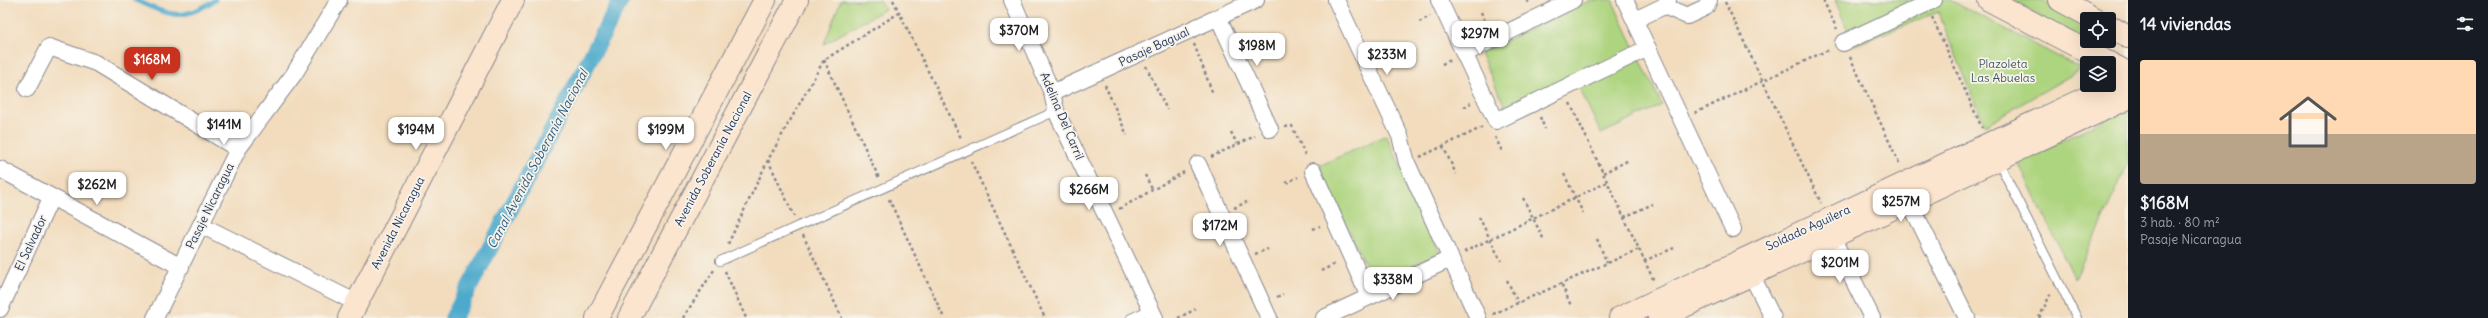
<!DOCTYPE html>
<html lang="es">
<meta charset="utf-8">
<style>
:root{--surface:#171b24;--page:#20242c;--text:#f1f3f6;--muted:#9ea1a6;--line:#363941;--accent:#c8321e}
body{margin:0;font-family:Delius,sans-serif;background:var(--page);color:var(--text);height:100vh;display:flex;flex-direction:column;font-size:15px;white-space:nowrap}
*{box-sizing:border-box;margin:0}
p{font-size:13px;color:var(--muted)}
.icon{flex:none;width:22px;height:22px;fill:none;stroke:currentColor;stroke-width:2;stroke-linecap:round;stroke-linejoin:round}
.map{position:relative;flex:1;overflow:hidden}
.drawer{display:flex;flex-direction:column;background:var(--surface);width:360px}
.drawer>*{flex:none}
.tools{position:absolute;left:2080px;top:12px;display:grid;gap:8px}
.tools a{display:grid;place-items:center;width:36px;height:36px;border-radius:4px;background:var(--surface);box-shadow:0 4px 16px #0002;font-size:20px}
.price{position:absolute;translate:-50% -34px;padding:0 9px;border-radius:8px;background:#fff;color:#222;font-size:13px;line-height:26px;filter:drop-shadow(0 1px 2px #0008)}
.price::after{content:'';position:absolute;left:50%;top:24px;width:12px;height:9px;margin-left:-6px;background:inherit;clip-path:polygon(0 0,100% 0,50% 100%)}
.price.on{background:var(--accent);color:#fff}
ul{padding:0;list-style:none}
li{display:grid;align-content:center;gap:8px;height:212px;padding:0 12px}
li+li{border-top:1px solid var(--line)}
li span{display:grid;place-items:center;height:124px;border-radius:4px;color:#555}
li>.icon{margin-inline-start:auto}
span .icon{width:72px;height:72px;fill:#fffc;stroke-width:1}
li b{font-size:17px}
h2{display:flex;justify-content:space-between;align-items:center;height:48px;padding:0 12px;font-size:17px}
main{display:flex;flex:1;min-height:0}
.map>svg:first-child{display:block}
.green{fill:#add47e;stroke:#64826e}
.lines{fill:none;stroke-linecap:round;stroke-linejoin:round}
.stream{stroke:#4daacc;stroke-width:5}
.canal{stroke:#4daacc;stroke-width:17}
.lane-casing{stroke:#86868e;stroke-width:10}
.street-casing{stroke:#86868e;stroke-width:18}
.secondary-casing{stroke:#86868e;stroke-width:24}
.path{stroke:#86868e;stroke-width:2.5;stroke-dasharray:3 3;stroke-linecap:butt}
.lane{stroke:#fff;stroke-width:8}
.street{stroke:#fff;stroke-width:16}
.secondary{stroke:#fce5cf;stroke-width:22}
.labels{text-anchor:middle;stroke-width:3.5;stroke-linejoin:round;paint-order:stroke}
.street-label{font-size:12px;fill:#1b2f5e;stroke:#f7f3e8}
.park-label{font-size:12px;fill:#405866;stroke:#f7f3e8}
.water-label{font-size:13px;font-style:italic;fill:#2c5a84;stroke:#f7f3e8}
</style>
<main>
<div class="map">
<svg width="2128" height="318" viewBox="0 0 2128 318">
<rect width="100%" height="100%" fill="#f7f3e8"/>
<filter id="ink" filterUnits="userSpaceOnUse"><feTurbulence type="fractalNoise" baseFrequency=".025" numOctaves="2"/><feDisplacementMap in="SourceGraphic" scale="8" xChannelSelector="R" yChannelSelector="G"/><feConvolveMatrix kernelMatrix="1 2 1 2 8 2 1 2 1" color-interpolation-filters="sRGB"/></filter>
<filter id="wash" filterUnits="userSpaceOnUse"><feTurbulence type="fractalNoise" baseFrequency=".012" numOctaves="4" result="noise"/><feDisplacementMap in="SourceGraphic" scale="16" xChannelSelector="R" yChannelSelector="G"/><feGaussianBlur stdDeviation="0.9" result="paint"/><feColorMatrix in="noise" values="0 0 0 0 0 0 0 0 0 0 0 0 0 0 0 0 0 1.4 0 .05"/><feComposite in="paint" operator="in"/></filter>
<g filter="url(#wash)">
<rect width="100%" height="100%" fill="#f2dcbd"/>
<path class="green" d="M 841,0 L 880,0 L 885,9 L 824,44 Z
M 1591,0 L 1612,0 L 1662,105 L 1601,134 L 1573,74 L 1505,106 L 1480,53 Z
M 1835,0 L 1950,0 L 2082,69 L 1985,125 L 1938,12 L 1854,45 Z
M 2010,0 L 2042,0 L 2087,24 L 2086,41 Z
M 2128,108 L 2128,164 L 2075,279 L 2018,162 Z
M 1386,135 L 1441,253 L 1374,283 L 1319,166 Z"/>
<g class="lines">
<path class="stream" d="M 135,0 C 170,15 180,23 215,0"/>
<path class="canal" d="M 453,318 L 621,0"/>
</g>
</g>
<g filter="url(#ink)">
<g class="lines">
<defs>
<path id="lane" d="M 1997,159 L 2077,318
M 720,261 L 1056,111
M 1131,318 L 1151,309"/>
<path id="street" d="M 1012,0 L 1052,93 L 1056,111 L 1155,318
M 1336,0 L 1400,136 L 1407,163 L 1478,318
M 1439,0 L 1496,121 L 1648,48
M 1625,0 L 1733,229
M 1664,6 L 1687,16 L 1706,7 L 1709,0
M 1218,17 L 1270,129
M 1635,20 L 1664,6 L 1668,0
M 1843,43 L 1934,0
M 1464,54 L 1573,0
M 27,89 L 49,47 L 96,63 L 238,149
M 1052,93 L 1256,0
M 1198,164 L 1269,318
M 0,169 L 181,267
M 1313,171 L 1369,297
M 1909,201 L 1967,318
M 201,225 L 357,303
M 1832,237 L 1872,318
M 1747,266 L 1773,318
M 0,309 L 51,198
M 155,318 L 238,149 L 294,74 L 339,0
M 1324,318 L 1450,259"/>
<path id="secondary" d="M 1989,0 L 2128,73
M 2060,0 L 2095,19
M 2109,26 L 2128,37
M 349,318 L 513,0
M 597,318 L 765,0
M 629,318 L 797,0
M 1620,318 L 2128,78
M 1659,318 L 2128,98"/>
</defs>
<use href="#lane" class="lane-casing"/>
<use href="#street" class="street-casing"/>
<use href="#secondary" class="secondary-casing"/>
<path class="path" d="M 893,0 L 962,140
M 1527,0 L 1530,5
M 1823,0 L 1837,29
M 1725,2 L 1821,203
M 1481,12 L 1487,26
M 1932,17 L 1982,128
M 1419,22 L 1430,16
M 1194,44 L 1213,94
M 1850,57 L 1900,165
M 824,60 L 879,178
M 1442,64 L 1451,60
M 1146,66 L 1167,110
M 1105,85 L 1127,135
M 1570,103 L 1654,281
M 1464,107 L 1471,103
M 1695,113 L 1830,49
M 1540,117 L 1545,129
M 1285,127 L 1292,126 L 1306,157
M 1231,132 L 1237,144
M 1495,137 L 1503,153
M 1443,146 L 1456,174
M 1211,157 L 1255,136
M 1420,157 L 1483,127
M 768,160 L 794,216
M 971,161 L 1045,318
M 1603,173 L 1629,160
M 1564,174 L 1583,213
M 1145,175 L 1152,189
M 1286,183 L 1298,177
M 1523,198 L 1544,240
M 889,199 L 944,318
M 1234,208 L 1247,202
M 1119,209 L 1184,172
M 1479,217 L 1501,261
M 1624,217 L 1653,204
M 1313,229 L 1320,226
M 803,235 L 842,318
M 1597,239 L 1607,263
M 728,244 L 768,160 L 824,60 L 899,13
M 1464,252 L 1607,182
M 1255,254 L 1268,249
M 1644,261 L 1674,248
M 725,271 L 746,318
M 1321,271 L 1337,263
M 1507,280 L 1518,303
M 1562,285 L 1571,306
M 1277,297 L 1283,294
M 1493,314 L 1639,249
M 683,318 L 714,270
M 1178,318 L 1196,309
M 2039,318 L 2051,293"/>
<use href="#lane" class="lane"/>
<use href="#street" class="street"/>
<use href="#secondary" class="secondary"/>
</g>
</g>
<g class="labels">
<g class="street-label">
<text transform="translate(1154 47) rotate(-25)" y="4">Pasaje Bagual</text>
<text transform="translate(1062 116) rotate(67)" y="4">Adelina Del Carril</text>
<text transform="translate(713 159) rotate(-62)" y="4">Avenida Soberanía Nacional</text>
<text transform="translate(210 206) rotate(-64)" y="4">Pasaje Nicaragua</text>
<text transform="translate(398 223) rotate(-63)" y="4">Avenida Nicaragua</text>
<text transform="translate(1808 228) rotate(-25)" y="4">Soldado Aguilera</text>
<text transform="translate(31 243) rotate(-65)" y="4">El Salvador</text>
</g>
<g class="park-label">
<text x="2003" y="68">Plazoleta<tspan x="2003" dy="14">Las Abuelas</tspan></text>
</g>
<g class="water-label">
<text transform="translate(537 159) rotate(-62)" y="5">Canal Avenida Soberanía Nacional</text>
</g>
</g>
</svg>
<div class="tools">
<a><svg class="icon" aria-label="locate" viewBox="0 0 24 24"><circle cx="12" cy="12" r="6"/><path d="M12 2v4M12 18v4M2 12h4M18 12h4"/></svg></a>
<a><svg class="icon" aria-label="layers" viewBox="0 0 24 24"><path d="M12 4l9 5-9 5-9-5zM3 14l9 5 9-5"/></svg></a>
</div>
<b class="price" style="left:1019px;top:52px">$370M</b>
<b class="price" style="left:1480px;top:55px">$297M</b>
<b class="price" style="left:1257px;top:67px">$198M</b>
<b class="price" style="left:1387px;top:76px">$233M</b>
<b class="price on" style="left:152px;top:81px">$168M</b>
<b class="price" style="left:224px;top:146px">$141M</b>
<b class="price" style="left:416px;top:151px">$194M</b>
<b class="price" style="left:666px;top:151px">$199M</b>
<b class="price" style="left:97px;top:206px">$262M</b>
<b class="price" style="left:1089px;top:211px">$266M</b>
<b class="price" style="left:1901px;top:223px">$257M</b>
<b class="price" style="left:1220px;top:247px">$172M</b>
<b class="price" style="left:1840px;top:284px">$201M</b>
<b class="price" style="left:1393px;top:301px">$338M</b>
</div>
<section class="drawer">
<h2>14 viviendas<svg class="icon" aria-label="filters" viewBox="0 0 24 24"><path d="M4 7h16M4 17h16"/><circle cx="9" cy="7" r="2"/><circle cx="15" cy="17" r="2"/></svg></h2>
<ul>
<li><span style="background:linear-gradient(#ffd9b3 60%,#b9a48a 0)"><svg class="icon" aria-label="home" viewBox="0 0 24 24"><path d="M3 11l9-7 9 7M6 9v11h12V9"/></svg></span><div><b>$168M</b><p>3 hab. · 80 m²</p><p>Pasaje Nicaragua</p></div></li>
</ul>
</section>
</main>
